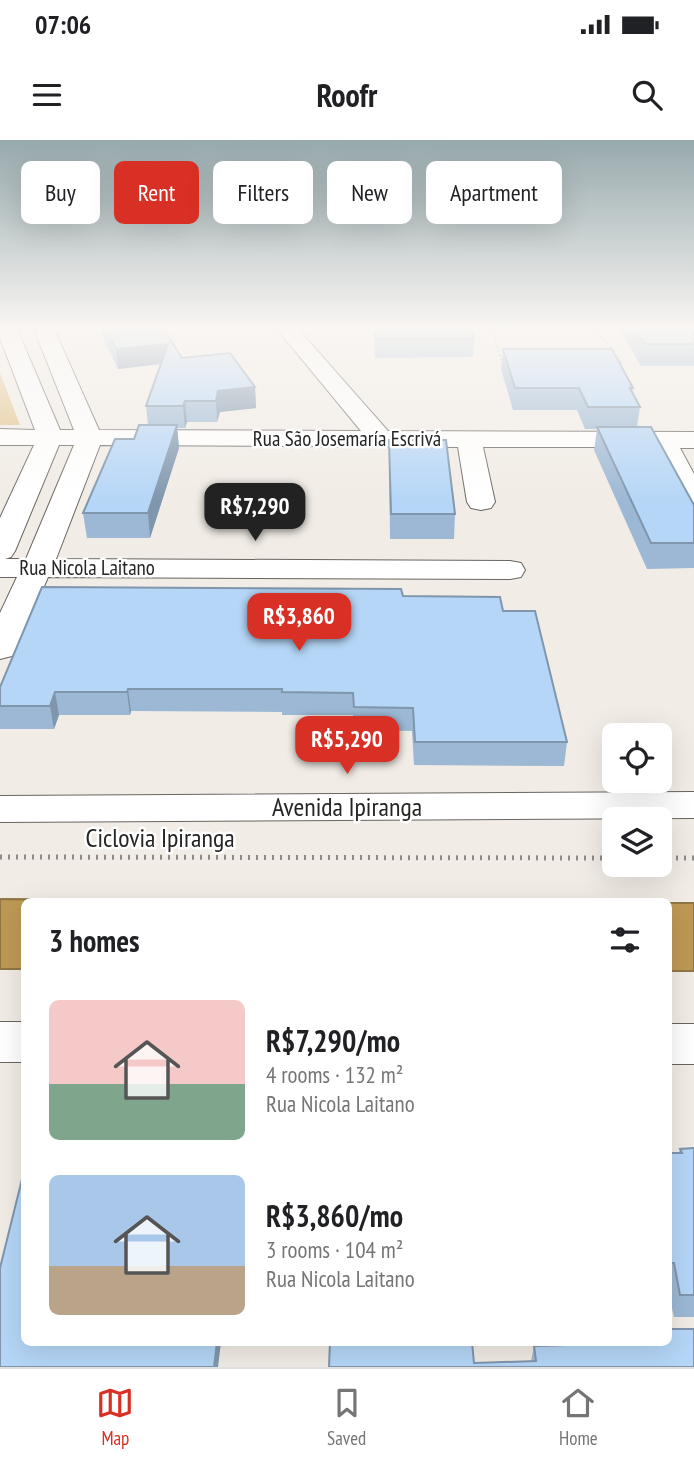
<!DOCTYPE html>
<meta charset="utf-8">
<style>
:root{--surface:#fff;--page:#f6f6f6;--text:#202124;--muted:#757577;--line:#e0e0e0;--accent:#d93025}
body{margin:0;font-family:"PT Sans Narrow",sans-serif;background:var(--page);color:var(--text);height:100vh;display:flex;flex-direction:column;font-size:26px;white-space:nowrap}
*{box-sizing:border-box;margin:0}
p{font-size:23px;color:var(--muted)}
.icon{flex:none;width:38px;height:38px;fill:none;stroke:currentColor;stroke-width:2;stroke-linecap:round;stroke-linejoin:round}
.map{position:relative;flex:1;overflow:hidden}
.side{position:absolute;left:21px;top:758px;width:651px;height:448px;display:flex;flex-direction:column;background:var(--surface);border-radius:10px;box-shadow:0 7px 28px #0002}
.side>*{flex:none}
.guide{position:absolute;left:21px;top:21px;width:653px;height:63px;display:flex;gap:14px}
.tools{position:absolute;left:602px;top:583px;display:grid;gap:14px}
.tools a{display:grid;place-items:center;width:70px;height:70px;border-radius:10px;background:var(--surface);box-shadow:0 7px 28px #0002;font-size:35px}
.price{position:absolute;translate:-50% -60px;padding:0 16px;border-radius:14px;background:var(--accent);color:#fff;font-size:23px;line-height:46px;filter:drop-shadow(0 2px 4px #0008)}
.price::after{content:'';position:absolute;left:50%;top:42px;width:21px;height:16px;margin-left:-10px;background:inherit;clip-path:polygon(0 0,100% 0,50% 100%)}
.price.active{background:#222;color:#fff}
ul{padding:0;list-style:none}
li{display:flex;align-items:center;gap:21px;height:175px;padding:0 28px}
li span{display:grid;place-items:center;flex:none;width:196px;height:140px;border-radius:10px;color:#555}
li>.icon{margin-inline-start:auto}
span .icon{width:84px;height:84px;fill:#fffc;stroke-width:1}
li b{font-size:30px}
h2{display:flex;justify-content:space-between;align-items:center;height:84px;padding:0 28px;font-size:30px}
.chip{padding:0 24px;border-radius:10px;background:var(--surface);box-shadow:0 7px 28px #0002;font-size:24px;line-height:63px}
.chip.active{background:var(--accent);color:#fff}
.status{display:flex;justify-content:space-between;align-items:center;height:49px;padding:0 35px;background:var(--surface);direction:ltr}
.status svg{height:19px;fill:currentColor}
header{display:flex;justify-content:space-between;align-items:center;height:91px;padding:0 28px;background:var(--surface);font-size:32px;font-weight:800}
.dock{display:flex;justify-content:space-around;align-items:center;height:98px;border-top:2px solid var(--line);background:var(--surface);font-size:19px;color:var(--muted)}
.dock a{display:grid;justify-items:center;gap:4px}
.dock .active{color:var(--accent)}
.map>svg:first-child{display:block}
.green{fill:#e1c188}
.water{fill:#be9955;stroke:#917646;stroke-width:2}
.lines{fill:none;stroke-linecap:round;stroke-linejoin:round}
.minor-casing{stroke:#69655f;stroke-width:2}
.major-casing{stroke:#69655f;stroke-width:2}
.path-far1{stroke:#8e8a86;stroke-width:2.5;stroke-dasharray:1 3.5;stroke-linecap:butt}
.path{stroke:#8e8a86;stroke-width:5;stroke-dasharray:2 6;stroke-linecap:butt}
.minor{fill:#fff;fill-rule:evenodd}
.major{fill:#fff;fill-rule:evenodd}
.wall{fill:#9cb8d4}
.shaded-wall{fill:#7f96ad}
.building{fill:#b5d6f7;stroke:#7f96ad;stroke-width:2}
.labels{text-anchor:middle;stroke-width:5;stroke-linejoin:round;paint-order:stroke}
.far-street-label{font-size:21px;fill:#272523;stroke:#fff}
.street-label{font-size:26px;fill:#272523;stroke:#fff}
</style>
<div class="status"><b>07:06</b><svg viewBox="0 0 49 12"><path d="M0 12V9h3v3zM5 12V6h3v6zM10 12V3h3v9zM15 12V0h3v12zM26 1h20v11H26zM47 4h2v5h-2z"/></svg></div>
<header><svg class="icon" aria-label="menu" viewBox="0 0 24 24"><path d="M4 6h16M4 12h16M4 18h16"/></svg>Roofr<svg class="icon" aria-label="search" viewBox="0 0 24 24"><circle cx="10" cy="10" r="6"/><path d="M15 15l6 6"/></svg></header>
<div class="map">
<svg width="694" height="1227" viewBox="0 0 694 1227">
<rect width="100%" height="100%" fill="#f1ece5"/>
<path class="green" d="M 0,233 L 20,285 L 0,285 Z"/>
<path class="water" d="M 0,759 L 410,761 L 24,761 L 24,829 L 0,829 Z
M 668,763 L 694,763 L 694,831 L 669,831 Z"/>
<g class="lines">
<defs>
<path id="minor" d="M 0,189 L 17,189 L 60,290 L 74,290 L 34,189 L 54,189 L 99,290 L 361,291 L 277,189 L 298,189 L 388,291 L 694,292 L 694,308 L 680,308 L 694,334 L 694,368 L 684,366 L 680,360 L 654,307 L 483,307 L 495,362 L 491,368 L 481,370 L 471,368 L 467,362 L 458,307 L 100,305 L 56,419 L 510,421 L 521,423 L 525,430 L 521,437 L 510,439 L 48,437 L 17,509 L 12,516 L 0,519 L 0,473 L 17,437 L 0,437 L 0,378 L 34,305 L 0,305 L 0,289 L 35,290 L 0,198 ZM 59,305 L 74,305 L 26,419 L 5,419 L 11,417 L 15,411 Z"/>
<path id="major" d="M 694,652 L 694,678 L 0,682 L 0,656 Z
M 0,882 L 24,882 L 24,922 L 0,922 Z
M 668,884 L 694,884 L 694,924 L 668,924 Z"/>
</defs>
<use href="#minor" class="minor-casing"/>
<use href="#major" class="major-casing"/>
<path class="path-far1" d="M 492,189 L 502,222 L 507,222
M 596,189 L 620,222 L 614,222"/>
<path class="path" d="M 0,717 L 614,718
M 660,718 L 694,718"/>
<use href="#minor" class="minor"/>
<use href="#major" class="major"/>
</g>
<path class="wall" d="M 102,189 L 164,189 L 182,218 L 255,247 L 256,268 L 220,272 L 217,282 L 187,282 L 185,288 L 177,288 L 179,308 L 150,398 L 87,398 L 83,373 L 134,299 L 148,285 L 146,266 L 160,224 L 118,229 L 103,198 Z
M 374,189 L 471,189 L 474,199 L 473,217 L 375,218 Z
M 620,189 L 694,189 L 694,226 L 641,226 Z
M 503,209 L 633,248 L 632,252 L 640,267 L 637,287 L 694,365 L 694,428 L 647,429 L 594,310 L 597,289 L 585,289 L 577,270 L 513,270 L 501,229 Z
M 389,300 L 455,374 L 454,399 L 390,399 Z
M 403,456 L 503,471 L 567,602 L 564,626 L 414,625 L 412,591 L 353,590 L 353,575 L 282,575 L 282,572 L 131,571 L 130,575 L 59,575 L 54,589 L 0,589 L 0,547 Z
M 694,1008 L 694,1177 L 674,1177 L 668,1151 L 668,1013 L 679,1013 L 680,1009 Z
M 563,1202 L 668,1202 L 694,1227 L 474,1223 L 531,1221 L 534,1206 L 563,1205 Z"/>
<path class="shaded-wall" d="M 168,204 L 170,223 L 118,229 L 116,209 Z
M 255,247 L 256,268 L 220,272 L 217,282 L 216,261 L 218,251 Z
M 185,261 L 187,282 L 185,288 L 183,266 Z
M 177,285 L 179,308 L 150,398 L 148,373 Z
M 128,549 L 131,571 L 130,575 L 127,552 Z
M 55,552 L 59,575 L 54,589 L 50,566 Z
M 217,1202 L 221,1202 L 218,1227 L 214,1227 Z"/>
<path class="building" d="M 106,189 L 164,189 L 182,218 L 230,213 L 255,247 L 218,251 L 216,261 L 185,261 L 183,266 L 146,266 L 168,204 L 116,209 Z
M 375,189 L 471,189 L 474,199 L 376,199 Z
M 635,189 L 694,189 L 694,204 L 644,204 Z
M 503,209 L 612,209 L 633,248 L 630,248 L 640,267 L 588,267 L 579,248 L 515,248 Z
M 139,285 L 177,285 L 148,373 L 83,373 L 115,299 L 134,299 Z
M 597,287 L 651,287 L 694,365 L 694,403 L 651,403 Z
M 389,300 L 446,300 L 455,374 L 391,374 Z
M 42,447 L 401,449 L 403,456 L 500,457 L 503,471 L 535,471 L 567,602 L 415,602 L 413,568 L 354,567 L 353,553 L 282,552 L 282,549 L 128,549 L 127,552 L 55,552 L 50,566 L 0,566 L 0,547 Z
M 694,1008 L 694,1155 L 680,1155 L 674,1123 L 668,1123 L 668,1013 L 682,1013 L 680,1009 Z
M 24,1031 L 24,1202 L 217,1202 L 214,1227 L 0,1227 L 0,1128 Z
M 668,1189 L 694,1189 L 694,1227 L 329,1227 L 330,1202 L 472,1202 L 474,1223 L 536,1221 L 534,1206 L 568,1205 L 567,1202 L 668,1202 Z"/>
<linearGradient id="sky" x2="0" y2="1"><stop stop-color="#97a9ad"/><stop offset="0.52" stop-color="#f9f6f3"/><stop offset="1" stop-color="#f9f6f3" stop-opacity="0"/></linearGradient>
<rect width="694" height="361" fill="url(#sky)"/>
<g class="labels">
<g class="far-street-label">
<text x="347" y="306">Rua São Josemaría Escrivá</text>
<text x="87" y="435">Rua Nicola Laitano</text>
</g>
<g class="street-label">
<text x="347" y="676">Avenida Ipiranga</text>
<text x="160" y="707">Ciclovia Ipiranga</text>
</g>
</g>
</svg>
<div class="tools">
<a><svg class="icon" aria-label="locate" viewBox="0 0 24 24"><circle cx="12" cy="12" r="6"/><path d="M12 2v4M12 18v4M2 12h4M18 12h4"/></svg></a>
<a><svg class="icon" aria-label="layers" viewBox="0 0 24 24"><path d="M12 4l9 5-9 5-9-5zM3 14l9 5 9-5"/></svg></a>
</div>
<b class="price active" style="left:255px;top:403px">R$7,290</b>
<b class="price" style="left:299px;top:513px">R$3,860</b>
<b class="price" style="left:347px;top:636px">R$5,290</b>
<div class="guide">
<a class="chip">Buy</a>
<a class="chip active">Rent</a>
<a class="chip">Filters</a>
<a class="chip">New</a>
<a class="chip">Apartment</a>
</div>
<section class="side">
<h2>3 homes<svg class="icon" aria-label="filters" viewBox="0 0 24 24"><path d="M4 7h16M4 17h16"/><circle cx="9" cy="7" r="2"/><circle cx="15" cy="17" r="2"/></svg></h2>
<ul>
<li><span style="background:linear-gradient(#f6c9c9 60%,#7fa58c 0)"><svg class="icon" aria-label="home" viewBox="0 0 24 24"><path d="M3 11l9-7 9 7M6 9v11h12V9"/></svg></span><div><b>R$7,290/mo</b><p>4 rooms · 132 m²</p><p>Rua Nicola Laitano</p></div></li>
<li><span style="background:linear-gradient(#a9c7e8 65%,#b9a48a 0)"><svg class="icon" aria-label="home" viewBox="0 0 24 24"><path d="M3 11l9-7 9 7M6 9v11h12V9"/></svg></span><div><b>R$3,860/mo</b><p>3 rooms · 104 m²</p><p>Rua Nicola Laitano</p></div></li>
</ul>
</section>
</div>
<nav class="dock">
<a class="active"><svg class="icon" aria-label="map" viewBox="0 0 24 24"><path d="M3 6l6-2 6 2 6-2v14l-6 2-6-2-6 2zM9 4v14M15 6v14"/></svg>Map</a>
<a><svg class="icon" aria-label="saved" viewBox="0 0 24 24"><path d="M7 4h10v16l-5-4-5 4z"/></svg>Saved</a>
<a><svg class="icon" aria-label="home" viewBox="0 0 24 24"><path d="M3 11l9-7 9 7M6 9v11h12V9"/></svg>Home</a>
</nav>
